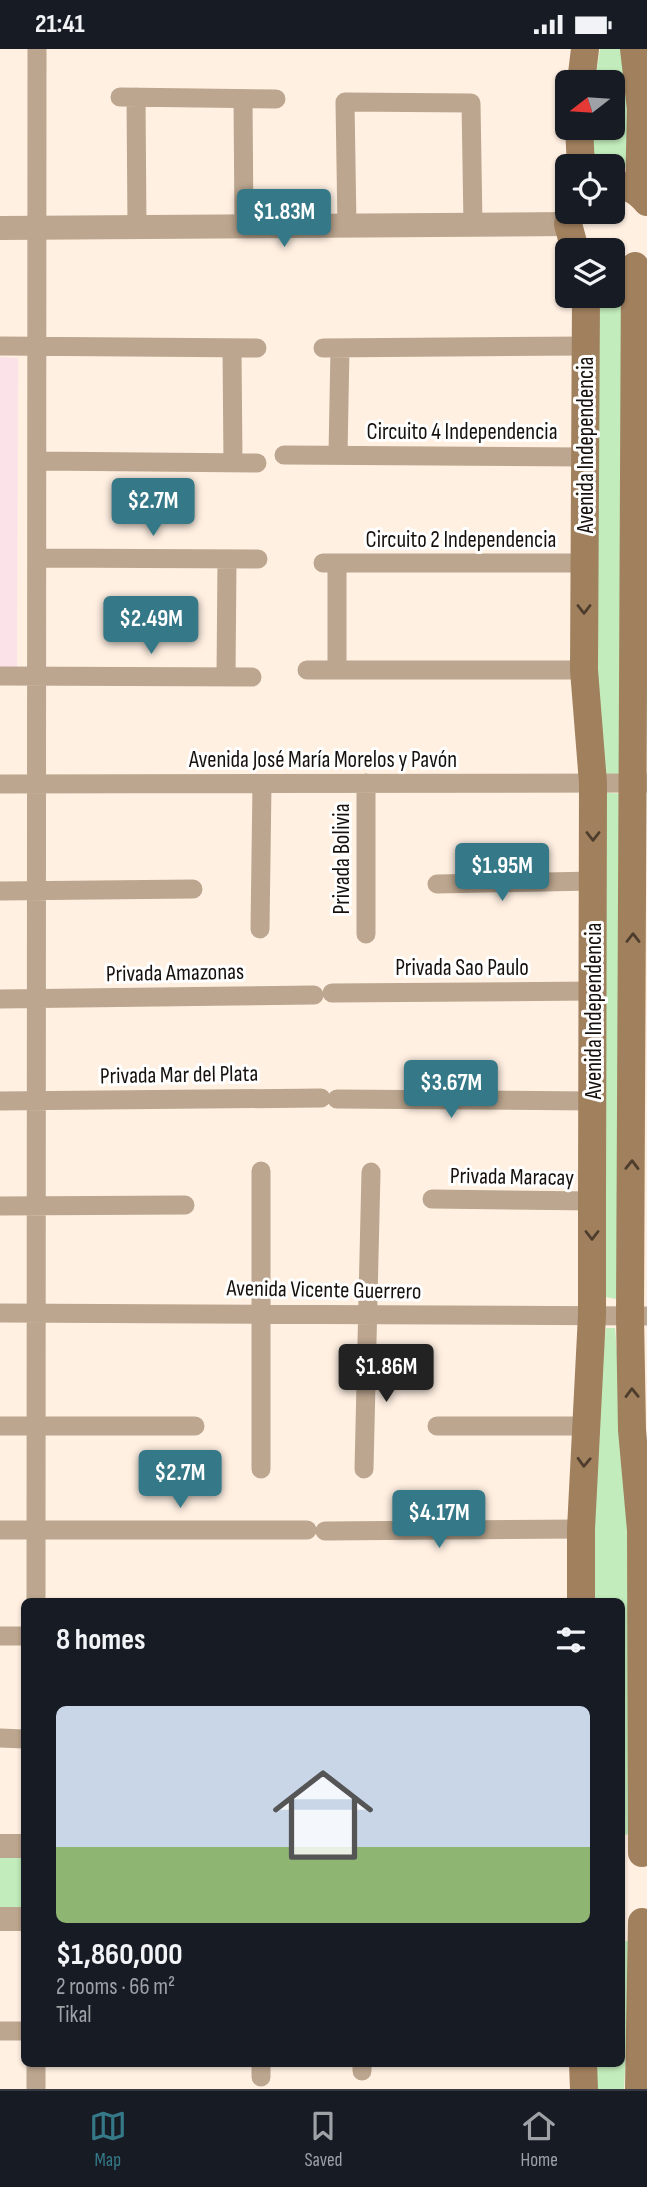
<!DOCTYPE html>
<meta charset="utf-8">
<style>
:root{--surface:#171b24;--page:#242831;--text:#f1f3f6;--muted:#9ea1a6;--line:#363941;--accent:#357988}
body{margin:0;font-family:"Sofia Sans Condensed",sans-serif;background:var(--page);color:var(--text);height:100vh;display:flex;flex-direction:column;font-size:26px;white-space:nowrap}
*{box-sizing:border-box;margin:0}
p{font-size:23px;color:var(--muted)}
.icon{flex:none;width:38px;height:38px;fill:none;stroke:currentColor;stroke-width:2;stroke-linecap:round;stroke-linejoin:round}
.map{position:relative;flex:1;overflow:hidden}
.panel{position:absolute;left:21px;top:1549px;width:604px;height:469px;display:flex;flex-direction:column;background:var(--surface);border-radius:10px;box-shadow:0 2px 5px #0004}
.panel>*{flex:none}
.needle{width:46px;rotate:253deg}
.controls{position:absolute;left:555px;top:21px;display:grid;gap:14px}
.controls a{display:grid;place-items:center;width:70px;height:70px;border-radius:10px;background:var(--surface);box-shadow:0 2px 5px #0004;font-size:35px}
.price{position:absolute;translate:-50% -60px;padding:0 16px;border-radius:7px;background:var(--accent);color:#fff;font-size:23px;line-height:46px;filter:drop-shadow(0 2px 4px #0008)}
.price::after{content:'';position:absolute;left:50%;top:42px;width:21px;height:16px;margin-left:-10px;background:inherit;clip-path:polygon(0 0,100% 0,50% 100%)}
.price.on{background:#222;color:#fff}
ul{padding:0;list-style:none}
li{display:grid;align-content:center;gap:14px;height:371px;padding:0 35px}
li+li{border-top:2px solid var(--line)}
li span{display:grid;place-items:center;height:217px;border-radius:10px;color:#555}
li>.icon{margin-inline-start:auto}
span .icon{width:126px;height:126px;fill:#fffc;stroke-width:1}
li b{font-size:30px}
h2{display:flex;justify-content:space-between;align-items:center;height:84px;padding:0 35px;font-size:30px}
.status{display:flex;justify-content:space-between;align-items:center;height:49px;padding:0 35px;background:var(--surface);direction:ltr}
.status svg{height:19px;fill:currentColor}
.dock{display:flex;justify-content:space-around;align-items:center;height:98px;border-top:2px solid var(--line);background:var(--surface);font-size:19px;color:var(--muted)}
.dock a{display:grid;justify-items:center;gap:4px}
.dock .on{color:var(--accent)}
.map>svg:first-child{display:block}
.commercial{fill:#fbe1e8}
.green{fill:#c2ecbb}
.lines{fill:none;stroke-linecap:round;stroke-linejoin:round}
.minor{stroke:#bca68f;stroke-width:19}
.tertiary{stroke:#bca68f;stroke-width:24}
.secondary{stroke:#a1805e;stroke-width:28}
.oneway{stroke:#4e3d2d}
.labels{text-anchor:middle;stroke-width:6;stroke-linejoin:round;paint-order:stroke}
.street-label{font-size:23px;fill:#16110d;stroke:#fff}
</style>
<div class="status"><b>21:41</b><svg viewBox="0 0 49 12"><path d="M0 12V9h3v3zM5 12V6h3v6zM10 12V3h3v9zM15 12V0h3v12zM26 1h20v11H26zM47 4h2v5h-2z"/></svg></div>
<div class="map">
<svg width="647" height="2040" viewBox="0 0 647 2040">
<rect width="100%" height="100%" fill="#fff0e2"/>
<path class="commercial" d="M 0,308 L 18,309 L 17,620 L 0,620 Z"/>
<path class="green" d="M 600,0 L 620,0 L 630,54 L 628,119 L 592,117 L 592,79 L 612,79 L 612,33 L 595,33 Z
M 613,232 L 622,232 L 623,726 L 601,725 L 594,622 L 595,247 L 612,247 Z
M 601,743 L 623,745 L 622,1251 L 605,1248 Z
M 606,1279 L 615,1279 L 630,1461 L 631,1786 L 621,1785 L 621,1552 L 592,1552 L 594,1376 Z
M 0,1807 L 21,1807 L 24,1858 L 0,1858 Z
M 621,1892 L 632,1892 L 624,2040 L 595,2040 L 595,2014 L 621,2014 Z"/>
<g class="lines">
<path class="minor" d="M 120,48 L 276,50
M 136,48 L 137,178
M 243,50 L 244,178
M 347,177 L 345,53 L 471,54 L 473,176
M 0,297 L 257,299
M 323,299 L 585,297
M 232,300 L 233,414
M 284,406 L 585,408
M 338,406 L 340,299
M 37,412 L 257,414
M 37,509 L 258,510
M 323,514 L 585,514
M 307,621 L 584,621
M 337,621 L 337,515
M 0,627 L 252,628
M 226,628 L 227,510
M 0,735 L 647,734
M 437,835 L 593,832
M 0,842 L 193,840
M 260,880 L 262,735
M 366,885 L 366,734
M 332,944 L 593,942
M 0,950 L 314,946
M 337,1050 L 592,1052
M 0,1052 L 321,1049
M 432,1150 L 592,1152
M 0,1157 L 185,1156
M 0,1264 L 647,1267
M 0,1377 L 195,1377
M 437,1377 L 585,1377
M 261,1420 L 261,1122
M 364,1420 L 371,1123
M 0,1481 L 307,1481
M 325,1482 L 581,1480
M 36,1552 L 37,0
M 0,1587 L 24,1587
M 0,1689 L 24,1690
M 0,1982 L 24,1982
M 36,2014 L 36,2040
M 261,2014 L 261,2028
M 362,2014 L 362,2022"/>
<path class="tertiary" d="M 0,179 L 568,175
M 0,1797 L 24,1797
M 0,1870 L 24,1870"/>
<path class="secondary" d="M 634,0 L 641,60 L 639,144
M 581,33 L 585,0
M 579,79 L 581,117
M 612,135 C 628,137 637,141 647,153
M 572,163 L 568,175 L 575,201
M 635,217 L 630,1267 L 632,1381 L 641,1481 L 642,1804
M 581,1552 L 581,1480 L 592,1266 L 592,1152 L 593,734 L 584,621 L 586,247
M 583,2014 L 584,2040
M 639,2040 L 642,1873"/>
</g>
<defs><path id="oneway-chevron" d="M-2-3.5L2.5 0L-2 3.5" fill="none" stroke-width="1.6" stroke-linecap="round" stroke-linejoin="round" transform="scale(1.75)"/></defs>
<g class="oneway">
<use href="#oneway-chevron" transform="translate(584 560) rotate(90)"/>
<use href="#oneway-chevron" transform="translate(593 787) rotate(90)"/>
<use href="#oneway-chevron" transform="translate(633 889) rotate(-90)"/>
<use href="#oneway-chevron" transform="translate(632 1116) rotate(-89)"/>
<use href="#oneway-chevron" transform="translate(592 1186) rotate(90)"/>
<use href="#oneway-chevron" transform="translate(632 1344) rotate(-91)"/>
<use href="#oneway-chevron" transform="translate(584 1413) rotate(92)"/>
</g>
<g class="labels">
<g class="street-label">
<text x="462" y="390">Circuito 4 Independencia</text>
<text transform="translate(585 396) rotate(-90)" y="8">Avenida Independencia</text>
<text x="461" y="498">Circuito 2 Independencia</text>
<text x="323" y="718">Avenida José María Morelos y Pavón</text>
<text transform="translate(341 810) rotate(-90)" y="8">Privada Bolivia</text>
<text x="462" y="926">Privada Sao Paulo</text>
<text transform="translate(175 923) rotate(-1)" y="8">Privada Amazonas</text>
<text transform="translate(593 962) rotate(-90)" y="8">Avenida Independencia</text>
<text transform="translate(179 1025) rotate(-1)" y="8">Privada Mar del Plata</text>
<text transform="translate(512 1127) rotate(1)" y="8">Privada Maracay</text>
<text transform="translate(324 1240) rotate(1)" y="8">Avenida Vicente Guerrero</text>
</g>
</g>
</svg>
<div class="controls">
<a><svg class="needle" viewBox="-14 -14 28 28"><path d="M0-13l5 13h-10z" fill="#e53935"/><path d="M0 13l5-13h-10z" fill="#9ea1a6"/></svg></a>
<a><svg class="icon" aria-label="locate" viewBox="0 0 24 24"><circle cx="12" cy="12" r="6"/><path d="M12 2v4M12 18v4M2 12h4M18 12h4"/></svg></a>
<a><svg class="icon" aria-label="layers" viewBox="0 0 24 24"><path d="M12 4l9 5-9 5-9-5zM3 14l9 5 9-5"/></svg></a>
</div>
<b class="price" style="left:284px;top:200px">$1.83M</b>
<b class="price" style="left:153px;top:489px">$2.7M</b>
<b class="price" style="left:151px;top:607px">$2.49M</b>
<b class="price" style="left:502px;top:854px">$1.95M</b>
<b class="price" style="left:451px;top:1071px">$3.67M</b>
<b class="price on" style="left:386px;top:1355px">$1.86M</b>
<b class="price" style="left:180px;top:1461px">$2.7M</b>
<b class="price" style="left:439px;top:1501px">$4.17M</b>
<section class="panel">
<h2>8 homes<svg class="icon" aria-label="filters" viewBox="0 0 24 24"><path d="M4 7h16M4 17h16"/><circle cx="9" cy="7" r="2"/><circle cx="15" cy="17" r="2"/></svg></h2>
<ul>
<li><span style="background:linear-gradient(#c9d6e8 65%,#8fb573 0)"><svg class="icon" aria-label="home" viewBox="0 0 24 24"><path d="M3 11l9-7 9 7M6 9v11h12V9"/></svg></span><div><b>$1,860,000</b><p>2 rooms · 66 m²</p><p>Tikal</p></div></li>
</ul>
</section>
</div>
<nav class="dock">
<a class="on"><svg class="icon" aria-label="map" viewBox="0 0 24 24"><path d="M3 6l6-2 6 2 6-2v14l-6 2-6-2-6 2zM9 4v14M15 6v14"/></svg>Map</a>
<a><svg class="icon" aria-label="saved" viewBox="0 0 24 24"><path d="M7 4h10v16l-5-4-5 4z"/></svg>Saved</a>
<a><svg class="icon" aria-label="home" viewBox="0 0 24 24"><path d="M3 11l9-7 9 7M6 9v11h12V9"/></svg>Home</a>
</nav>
